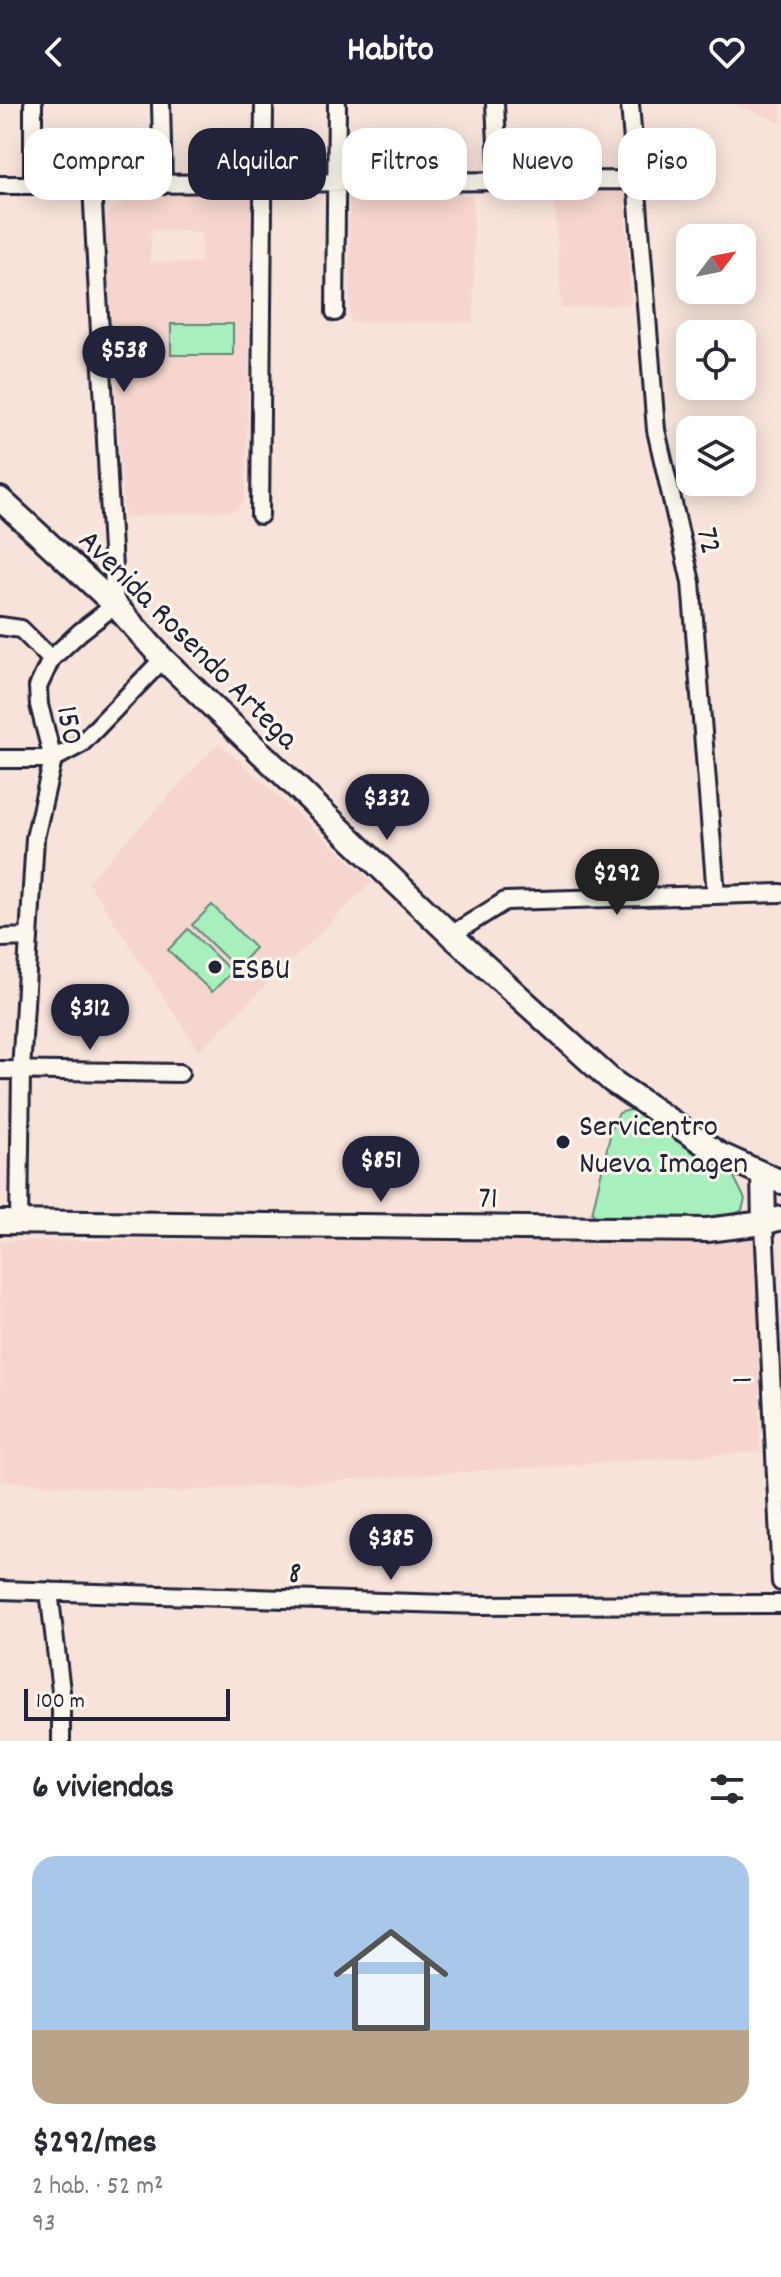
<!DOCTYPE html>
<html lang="es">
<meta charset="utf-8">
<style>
:root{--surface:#fff;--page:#f7f7f7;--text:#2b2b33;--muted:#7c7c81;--accent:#22223b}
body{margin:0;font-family:Dekko,sans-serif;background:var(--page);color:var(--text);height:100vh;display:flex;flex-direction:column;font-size:30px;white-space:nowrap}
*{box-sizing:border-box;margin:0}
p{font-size:26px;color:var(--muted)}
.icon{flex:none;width:44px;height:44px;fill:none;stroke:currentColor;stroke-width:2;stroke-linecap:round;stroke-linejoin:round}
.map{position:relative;height:1637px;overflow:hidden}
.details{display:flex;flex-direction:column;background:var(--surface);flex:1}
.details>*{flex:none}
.banner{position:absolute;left:24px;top:24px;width:734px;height:72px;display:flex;gap:16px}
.needle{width:52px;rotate:58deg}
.buttons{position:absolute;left:676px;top:120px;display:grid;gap:16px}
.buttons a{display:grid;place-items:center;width:80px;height:80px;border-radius:16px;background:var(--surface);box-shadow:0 4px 20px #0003;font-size:40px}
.scale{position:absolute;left:24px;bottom:20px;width:206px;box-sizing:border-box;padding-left:8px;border:4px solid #22223b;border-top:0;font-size:22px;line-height:28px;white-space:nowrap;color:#22223b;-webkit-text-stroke:6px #fbf7ec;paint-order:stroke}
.price{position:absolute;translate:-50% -68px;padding:0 18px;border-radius:28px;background:var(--accent);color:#fff;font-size:26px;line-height:52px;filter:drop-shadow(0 2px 4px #0008)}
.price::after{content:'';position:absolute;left:50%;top:48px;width:24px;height:18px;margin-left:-12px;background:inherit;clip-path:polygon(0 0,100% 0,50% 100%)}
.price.active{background:#222;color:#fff}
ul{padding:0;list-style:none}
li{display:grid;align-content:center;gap:16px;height:424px;padding:0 32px}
li span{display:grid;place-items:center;height:248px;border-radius:24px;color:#555}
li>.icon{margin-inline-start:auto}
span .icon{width:144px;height:144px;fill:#fffc;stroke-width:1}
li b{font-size:34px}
h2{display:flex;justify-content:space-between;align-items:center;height:96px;padding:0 32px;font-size:34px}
.pill{padding:0 28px;border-radius:24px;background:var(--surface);box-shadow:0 4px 20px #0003;font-size:28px;line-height:72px}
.pill.active{background:var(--accent);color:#fff}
header{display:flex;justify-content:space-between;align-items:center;height:104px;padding:0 32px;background:var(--accent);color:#fff;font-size:36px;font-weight:700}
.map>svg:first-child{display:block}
.built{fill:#f5d5ce;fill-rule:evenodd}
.green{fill:#a7efbc;stroke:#64887c;stroke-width:2}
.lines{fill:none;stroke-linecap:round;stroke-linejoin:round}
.street-casing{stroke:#22223b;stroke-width:22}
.secondary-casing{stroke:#22223b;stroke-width:28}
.street{stroke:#fbf7ec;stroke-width:16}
.secondary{stroke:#fbf7ec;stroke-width:22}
.poi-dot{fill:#22223b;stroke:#fbf7ec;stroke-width:3}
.labels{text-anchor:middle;stroke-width:6;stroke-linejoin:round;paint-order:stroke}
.street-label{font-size:32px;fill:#22223b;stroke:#fbf7ec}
.poi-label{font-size:32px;fill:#22223b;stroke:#fbf7ec;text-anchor:start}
</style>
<header><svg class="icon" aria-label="back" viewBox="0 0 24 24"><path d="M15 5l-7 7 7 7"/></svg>Habito<svg class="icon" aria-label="heart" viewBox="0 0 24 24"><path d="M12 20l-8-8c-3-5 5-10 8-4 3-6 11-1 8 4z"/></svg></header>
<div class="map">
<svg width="781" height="1637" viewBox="0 0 781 1637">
<rect width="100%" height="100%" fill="#f7e3da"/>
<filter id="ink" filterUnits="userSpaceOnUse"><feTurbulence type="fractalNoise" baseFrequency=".0125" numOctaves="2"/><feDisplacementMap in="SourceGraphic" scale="16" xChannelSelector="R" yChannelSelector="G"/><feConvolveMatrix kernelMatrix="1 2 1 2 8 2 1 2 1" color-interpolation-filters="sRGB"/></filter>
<g filter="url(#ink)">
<path class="built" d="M 733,0 L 781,0 L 781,18 Z
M 624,84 L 631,200 L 562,204 L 554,88 Z
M 143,89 L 253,92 L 245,395 L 237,406 L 124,413 L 105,118 L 109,109 L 118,102 ZM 151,126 L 202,128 L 201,159 L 150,158 Z
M 349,91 L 473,91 L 474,218 L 350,218 Z
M 219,639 L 372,778 L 199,947 L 88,778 Z
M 758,1133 L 760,1348 L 170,1388 L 0,1377 L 0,1137 Z"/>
<path class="green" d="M 171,220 L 233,220 L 233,251 L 171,251 Z
M 212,801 L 255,844 L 236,864 L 192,821 Z
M 188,825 L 232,868 L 212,888 L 168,846 Z
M 633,1005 L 731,1067 L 745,1095 L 742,1106 L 730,1113 L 599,1116 L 592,1109 L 612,1023 L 619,1009 Z"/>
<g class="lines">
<defs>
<path id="street" d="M 33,0 L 33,81
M 161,0 L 163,81
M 495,0 L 499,77
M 630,0 L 656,326 L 691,478 L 716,791
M 0,81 L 634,76
M 335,208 L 337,0
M 260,411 L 264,0
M 0,522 L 21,525 L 51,555
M 0,655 L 53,655 L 81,640 L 163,555
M 451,831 L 505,797 L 781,789
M 0,834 L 28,833
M 0,966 L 180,969
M 19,1119 L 21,967 L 35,734 L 53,655 L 39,601 L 38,583 L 51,555 L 80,528 L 115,501 L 92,82
M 764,1119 L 781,1478
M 0,1486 L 480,1501 L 781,1500
M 49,1487 L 61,1587 L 61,1637"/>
<path id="secondary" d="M 0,395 L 115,501 L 163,555 L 451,831 L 612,977 L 719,1050 L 781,1078
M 763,1070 L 764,1119
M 0,1118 L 707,1126 L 764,1119 L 781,1114"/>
</defs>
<use href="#street" class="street-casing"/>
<use href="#secondary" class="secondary-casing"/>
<use href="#street" class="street"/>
<use href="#secondary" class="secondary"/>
</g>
</g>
<g class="poi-dot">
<circle cx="215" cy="863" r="8"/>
<circle cx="563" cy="1038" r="8"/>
</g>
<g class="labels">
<g class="street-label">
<text transform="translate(711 436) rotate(77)" y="11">72</text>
<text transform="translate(190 534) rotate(45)" y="11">Avenida Rosendo Artega</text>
<text transform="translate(72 621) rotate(79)" y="11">150</text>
<text transform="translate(488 1092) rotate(1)" y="11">71</text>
<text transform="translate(740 1276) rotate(-93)" y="11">1</text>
<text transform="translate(295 1467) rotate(2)" y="11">8</text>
</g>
<g class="poi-label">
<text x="231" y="874">ESBU</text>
<text x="579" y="1031">Servicentro<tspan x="579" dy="37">Nueva Imagen</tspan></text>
</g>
</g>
</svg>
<div class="buttons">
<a><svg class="needle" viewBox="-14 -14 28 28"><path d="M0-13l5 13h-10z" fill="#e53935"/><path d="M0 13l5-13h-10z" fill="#7c7c81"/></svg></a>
<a><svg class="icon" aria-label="locate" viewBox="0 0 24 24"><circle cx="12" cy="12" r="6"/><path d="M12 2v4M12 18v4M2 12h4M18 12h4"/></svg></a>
<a><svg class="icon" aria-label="layers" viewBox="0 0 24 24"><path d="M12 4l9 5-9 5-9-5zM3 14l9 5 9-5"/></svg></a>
</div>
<div class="scale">100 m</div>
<b class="price" style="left:124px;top:290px">$538</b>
<b class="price" style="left:387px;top:738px">$332</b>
<b class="price active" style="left:617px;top:813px">$292</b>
<b class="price" style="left:90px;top:948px">$312</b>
<b class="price" style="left:381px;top:1100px">$851</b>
<b class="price" style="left:391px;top:1478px">$385</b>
<div class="banner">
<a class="pill">Comprar</a>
<a class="pill active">Alquilar</a>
<a class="pill">Filtros</a>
<a class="pill">Nuevo</a>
<a class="pill">Piso</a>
</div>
</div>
<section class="details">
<h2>6 viviendas<svg class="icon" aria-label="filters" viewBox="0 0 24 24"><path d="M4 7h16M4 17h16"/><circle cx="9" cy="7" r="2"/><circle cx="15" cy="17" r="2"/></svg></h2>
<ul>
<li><span style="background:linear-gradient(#a9c7e8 70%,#b9a48a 0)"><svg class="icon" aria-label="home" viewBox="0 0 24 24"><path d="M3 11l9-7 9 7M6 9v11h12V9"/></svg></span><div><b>$292/mes</b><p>2 hab. · 52 m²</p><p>93</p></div></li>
</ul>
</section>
